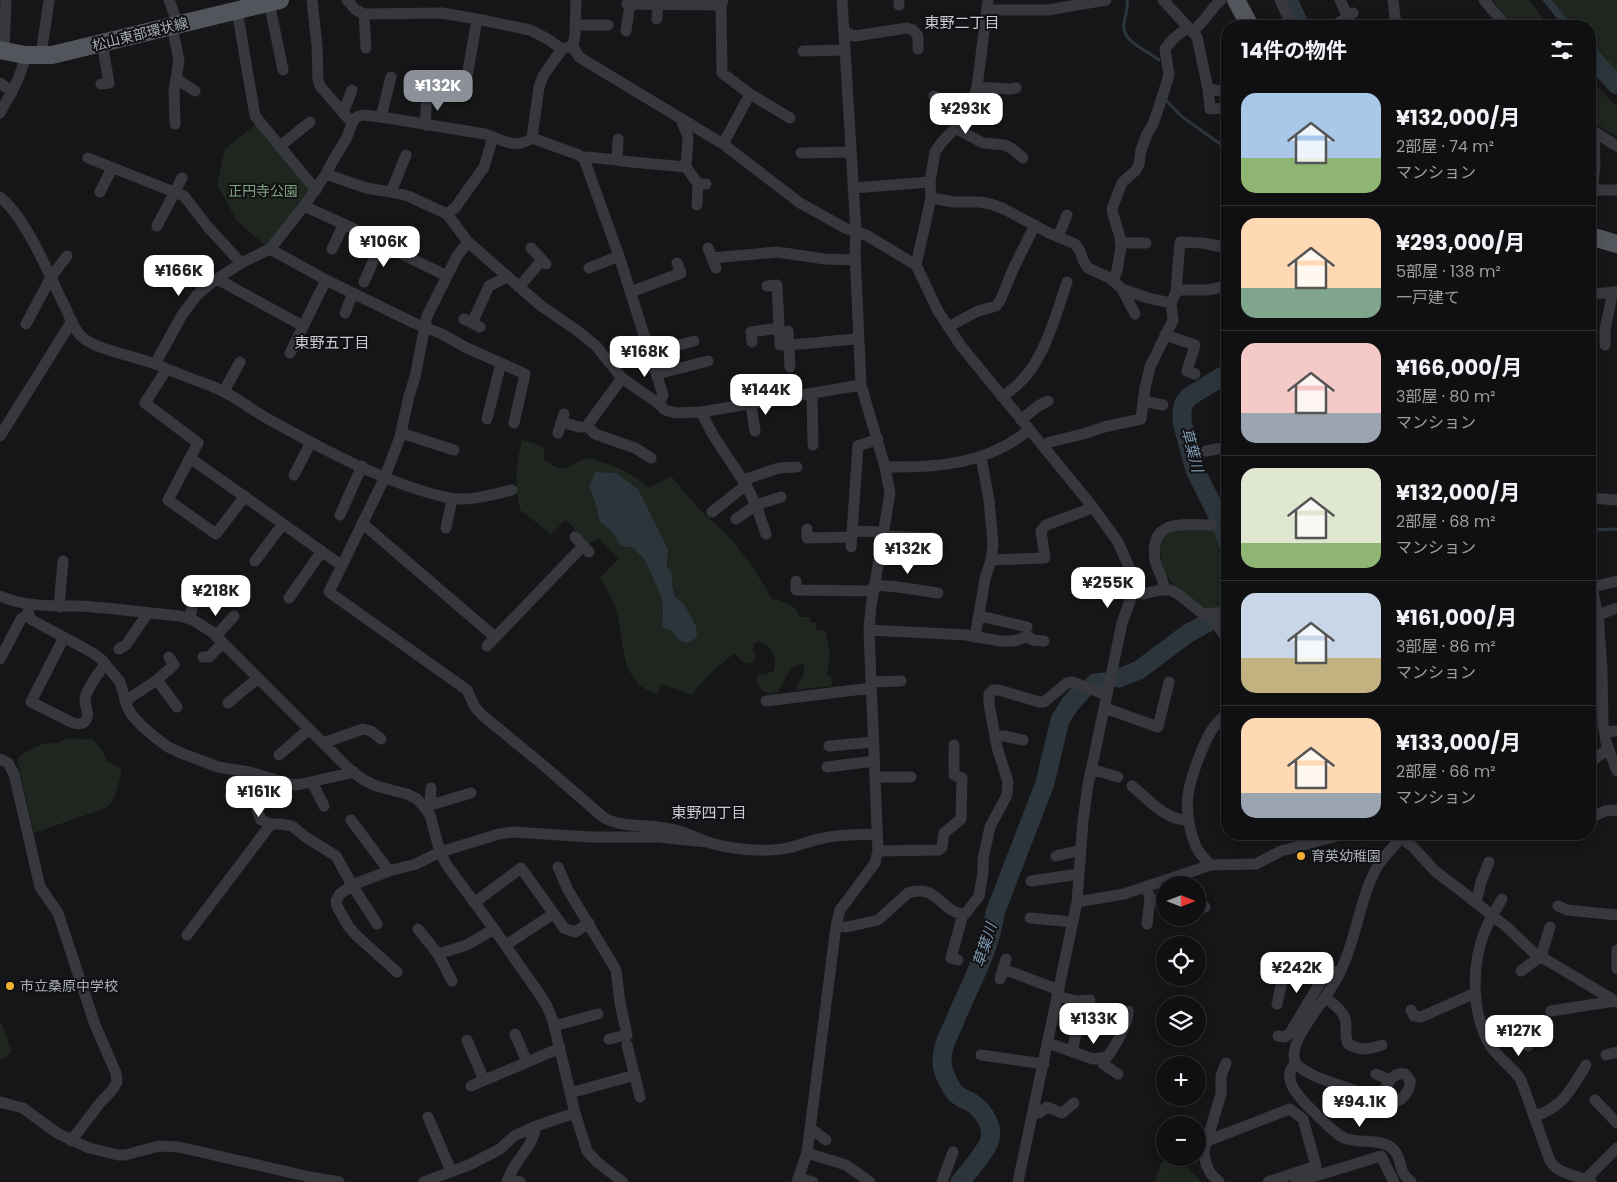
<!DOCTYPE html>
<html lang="ja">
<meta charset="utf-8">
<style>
:root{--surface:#101012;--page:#19191b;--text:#f1f3f6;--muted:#9c9d9f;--line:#303032;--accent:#8c9099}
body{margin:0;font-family:Poppins,"Noto Sans JP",sans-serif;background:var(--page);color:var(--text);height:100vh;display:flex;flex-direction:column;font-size:19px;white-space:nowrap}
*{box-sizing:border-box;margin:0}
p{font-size:16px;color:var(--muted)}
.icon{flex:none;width:28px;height:28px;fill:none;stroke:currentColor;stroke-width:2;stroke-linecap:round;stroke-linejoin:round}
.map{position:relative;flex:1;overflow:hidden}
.drawer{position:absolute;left:1221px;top:20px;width:375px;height:820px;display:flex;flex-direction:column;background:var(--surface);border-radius:20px;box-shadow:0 2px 8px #0003,0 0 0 1px var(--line)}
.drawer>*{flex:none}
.needle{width:32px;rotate:90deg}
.fabs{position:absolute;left:1156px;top:876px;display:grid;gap:10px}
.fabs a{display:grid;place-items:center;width:50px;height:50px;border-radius:50%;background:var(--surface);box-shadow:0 2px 8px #0003,0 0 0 1px var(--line);font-size:25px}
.price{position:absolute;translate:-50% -42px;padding:0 11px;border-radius:10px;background:#fff;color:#222;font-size:16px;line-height:32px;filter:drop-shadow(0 1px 2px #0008)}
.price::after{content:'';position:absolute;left:50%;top:30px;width:15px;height:11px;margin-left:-8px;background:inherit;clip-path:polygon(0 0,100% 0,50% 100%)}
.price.current{background:var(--accent);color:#fff}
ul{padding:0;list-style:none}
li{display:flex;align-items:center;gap:15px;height:125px;padding:0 20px}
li+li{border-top:1px solid var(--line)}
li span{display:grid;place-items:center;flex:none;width:140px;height:100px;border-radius:15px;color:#555}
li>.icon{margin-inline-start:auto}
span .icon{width:60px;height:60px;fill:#fffc;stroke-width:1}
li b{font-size:21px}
h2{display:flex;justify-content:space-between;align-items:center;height:60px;padding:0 20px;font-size:21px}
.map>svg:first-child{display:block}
.green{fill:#1e261f;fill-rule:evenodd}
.water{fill:#2c353c}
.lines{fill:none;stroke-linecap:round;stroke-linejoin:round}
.stream{stroke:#2c353c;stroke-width:3}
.river{stroke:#2c353c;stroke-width:19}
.street{stroke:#37383d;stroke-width:11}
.primary{stroke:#53555c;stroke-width:18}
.poi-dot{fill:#f2b134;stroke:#111113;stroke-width:2}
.labels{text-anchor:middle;stroke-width:4;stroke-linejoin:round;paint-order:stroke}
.street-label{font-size:14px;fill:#a8adb8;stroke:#111113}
.park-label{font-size:14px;fill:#7fa381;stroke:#111113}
.poi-label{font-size:14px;fill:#a8adb8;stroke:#111113;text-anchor:start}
.neighbourhood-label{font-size:15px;fill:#c9ccd4;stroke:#111113}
.water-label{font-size:15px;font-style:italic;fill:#7f9bb3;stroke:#111113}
</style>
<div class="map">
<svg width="1617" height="1182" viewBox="0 0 1617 1182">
<rect width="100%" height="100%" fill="#161618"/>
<path class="green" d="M 1493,0 L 1529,0 L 1549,26 L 1513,26 Z
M 1552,0 L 1617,0 L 1617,91 L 1590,60 L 1590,58 L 1594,60 L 1590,53 L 1590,26 L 1572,26 Z
M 1590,79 L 1617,107 L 1617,137 L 1590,121 Z
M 256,124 L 311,191 L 266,246 L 237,221 L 217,185 L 225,149 Z
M 522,440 L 540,445 L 545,449 L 543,459 C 565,475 564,468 586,458 C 615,465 625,469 649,488 L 671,476 L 698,508 L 729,537 L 751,564 L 772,599 C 786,601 795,605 800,617 L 809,617 L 811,622 L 816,623 L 817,630 L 825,630 L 830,652 L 827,675 L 831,675 L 832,686 L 797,690 L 796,685 C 803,679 807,671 802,663 C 788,667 785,681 778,692 L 769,694 C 761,690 757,687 757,677 L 759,675 L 773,672 C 779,659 771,646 759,641 L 754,643 L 753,650 L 755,654 L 755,659 L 752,663 C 744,665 742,662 737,655 L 733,654 L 707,676 L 692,695 L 661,684 L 657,694 C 617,682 626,638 615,607 C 612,597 605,588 600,578 L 618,559 L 598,538 L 588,544 L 566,520 L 551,534 L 520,510 C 515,484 515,466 522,440 ZM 589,487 L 651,515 L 668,549 L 667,566 L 672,574 L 672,585 L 676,596 L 684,604 L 662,628 L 663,610 L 661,596 L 645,560 L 633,548 L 621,546 L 595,501 Z
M 1215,529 L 1218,547 L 1227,570 L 1227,608 L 1203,611 C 1181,593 1157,577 1161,545 C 1162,538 1165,534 1172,531 C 1179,527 1205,529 1215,529 Z
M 68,738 L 93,740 L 101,749 L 107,761 L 122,769 C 119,782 117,799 106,808 L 34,833 L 17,759 L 27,751 L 43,744 L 56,743 Z
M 0,1020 L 12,1051 L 4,1059 L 0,1059 Z
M 1171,1158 L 1183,1159 L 1188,1168 L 1201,1182 L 1155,1182 L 1161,1163 Z"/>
<path class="water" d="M 1542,0 L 1552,0 L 1572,26 L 1563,26 Z
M 595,472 L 616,473 L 638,489 L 668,549 L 667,566 L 672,574 L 672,585 L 675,596 L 684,604 L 696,626 L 697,633 L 696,638 L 688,643 L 679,641 L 671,630 L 662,628 L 663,610 L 661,596 L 645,560 L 633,548 L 621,546 L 611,530 L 600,522 L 595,501 L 589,487 Z"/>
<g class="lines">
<path class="stream" d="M 1127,0 C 1129,9 1125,14 1124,23 C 1121,42 1147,50 1159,60
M 1166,100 L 1181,116 L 1223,146 L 1224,150 L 1225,177 L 1228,186
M 1590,530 L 1617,529"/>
<path class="river" d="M 1288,0 L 1300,26
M 1590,56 L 1617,85
M 1228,373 L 1190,396 L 1184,403 L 1182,411 L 1182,422 L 1195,470 L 1221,522 L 1228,545
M 1223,620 L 1228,620
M 1119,678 L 1139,670 L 1187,634 L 1207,623
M 1095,683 L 1104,682
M 960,1182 C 968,1172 985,1153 989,1142 C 995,1128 984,1111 972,1103 C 967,1100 961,1098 956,1094 C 949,1086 943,1073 942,1063 C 941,1049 948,1036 954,1023 C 968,987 990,952 995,913 L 1045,783 L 1060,720 L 1070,704 L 1082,691"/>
<path class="street" d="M 169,0 L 178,24
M 312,0 L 317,46 L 318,79 L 320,86 L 352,123
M 347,0 L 356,10 L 364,14 L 366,48
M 576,0 L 575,34 L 573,46 L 579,57 L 723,144 L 800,203 L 845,228 L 866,235 L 916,265 L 938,311 L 961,346 L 1092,506 L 1118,542 L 1129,567 L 1131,582 L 1130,601 L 1122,623 L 1088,785 L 1083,821 L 1077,902 L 1018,1182
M 628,0 L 627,4 L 721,5
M 723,0 L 721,5 L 722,73 L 750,94 L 790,118
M 1163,0 L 1197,37 L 1208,89 L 1228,92
M 1280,0 L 1292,26
M 1340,0 L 1348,17
M 1393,0 L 1396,26
M 1484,0 L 1506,26
M 269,2 L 283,70
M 899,5 L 899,0
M 237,10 L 255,116 L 316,190
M 987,10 L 1048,10 L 1106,0
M 364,14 L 442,13 L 477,19 L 530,30 L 546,38 L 562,49
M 657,19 L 658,0
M 575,25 L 608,25
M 172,26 L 179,60 L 174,91 L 175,124
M 1334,26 L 1353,13
M 626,31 L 630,4
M 1192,31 C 1205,23 1210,9 1221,0
M 844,32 L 855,36 L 907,28 L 913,30 L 918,36 L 918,49
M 803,51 L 845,50
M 4,52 L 6,0
M 41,55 L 49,0
M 177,79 L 195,91
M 0,83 L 12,92
M 466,83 L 477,19
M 101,84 L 109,83 L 102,43
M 977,87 L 1009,89 L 1016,88
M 1208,89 L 1210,109 L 1224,108
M 934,96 L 939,100 L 969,105
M 0,113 C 10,94 22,77 25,55
M 343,113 L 352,90
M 381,117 L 391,77
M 681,119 L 688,137 L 686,167 L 698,184
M 425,125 L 427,92 L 434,89
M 955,128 L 983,143 L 1005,145 L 1011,148 L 1023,158
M 1591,130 L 1617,146
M 532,138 L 579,155 L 584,159 L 619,256 L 663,395 L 659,404
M 723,144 L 750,94
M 280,146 L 310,122
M 801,153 L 851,152
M 88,158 L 184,196 L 208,227 L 241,263
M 584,159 L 587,157 L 617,160 L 618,139
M 617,160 L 621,161 L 686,167
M 326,174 L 331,164 L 346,139 L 354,119 L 357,117 L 363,115 L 381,117 L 485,134 L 493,137
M 853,188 L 930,182
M 1590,190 L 1617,190
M 100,192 L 112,168
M 391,192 L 406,155
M 0,197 C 26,218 48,272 63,303 C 69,314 73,328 81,336 C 93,349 138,357 155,364 C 174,372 192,379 211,386 C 233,394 250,409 270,420 C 324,450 389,485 449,498 C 469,502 493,494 512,490
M 931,198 L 954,202 L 980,202 L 991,204 L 1004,209 L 1049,233 L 1075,244 L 1080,251 L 1083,260 L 1088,268 L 1110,278 L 1122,289 L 1148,298 L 1171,303
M 697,205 L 698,184 L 706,184
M 304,206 L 363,233 L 381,244 L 447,276
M 1590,212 L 1595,165 L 1594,133
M 447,214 L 455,208 L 484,167 L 493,137 C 509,143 517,148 532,138 L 539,87 L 543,76 L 562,49 L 573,46
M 157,226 L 182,178
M 1058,237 L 1067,215
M 468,242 L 457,256 L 427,316 L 415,377 L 409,396 L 400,437 L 385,477 L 329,592 L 467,690 L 475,707 L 482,715 L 543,765 L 603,817 C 620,828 645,824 665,828 C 680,830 694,836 707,842
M 1120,243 L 1146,243
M 531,248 L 546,264
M 708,248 L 716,268
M 270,249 L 326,280 L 414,323 L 442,334 L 465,347 L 525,374 L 514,423
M 332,249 L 344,224
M 712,258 L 777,252 L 825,259 L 856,260
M 916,265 L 931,198 L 930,182 L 935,152 L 942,142 L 955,128 L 973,99 L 977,87 L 988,0
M 589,268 L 619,256
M 217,279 L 303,326
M 1113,281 L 1117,271 L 1121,247 L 1120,237 L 1112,211 L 1113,206 L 1122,183 L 1136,170 L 1139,164 L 1141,150 L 1147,134 L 1153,124 L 1159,107 L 1169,75 L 1165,49 L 1173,39 L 1188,27
M 364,282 L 381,244
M 767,286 L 777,285 L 780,345 C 806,345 833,340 859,339
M 519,287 L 542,260
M 1122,289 L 1135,314
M 631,292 L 681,273 L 677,263
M 1176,292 L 1180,242 L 1203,243 L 1228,248
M 1590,294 L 1617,292
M 345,313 L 353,293
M 464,319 L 480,327
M 472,323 L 489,286 L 507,277
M 26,324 L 51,277 L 67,256
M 948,327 L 978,311 L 996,306 L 1000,301 L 1014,267 L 1035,225
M 788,331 L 790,367
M 1165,335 L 1195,345 L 1187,371 L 1195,374
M 752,342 L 751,332 L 779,328
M 1605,345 L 1605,329 L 1613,292
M 290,353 L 326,280
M 650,353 L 694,341
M 155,364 L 182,315 L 197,295 L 211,283 L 241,263 L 270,249 L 304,206 L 326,174 L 366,188 L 391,192 L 408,196 L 447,214 L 468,242 L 540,305 L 579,332 L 596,346 L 622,378 L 659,404 L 665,410 L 676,413 L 701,412 L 861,385
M 166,370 L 145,403 L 198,443 L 190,458 L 341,565
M 657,374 L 708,361
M 622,378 L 589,423 L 588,427 L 595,434 L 635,448 L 651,458
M 224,391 L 240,362
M 812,393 L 813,445
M 1002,397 C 1008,392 1015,388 1020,382 C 1044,360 1057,312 1067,282
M 1143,401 L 1163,405
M 751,404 L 755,431
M 701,412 L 713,435 L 746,485 L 756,505 L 766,534
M 487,419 L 501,363
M 1021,420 L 1038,406 L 1048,401
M 562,422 L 579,427 L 588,427
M 401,433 L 454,450
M 558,433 L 564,414
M 0,436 L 72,321
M 1043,446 L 1050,442 L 1083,434 L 1104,427 L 1141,419 L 1145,388 L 1150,367 L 1173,320 L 1171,303 L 1176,292 L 1181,290 L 1207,290 L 1228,286
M 1206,451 L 1228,447
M 190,458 L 168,500 L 216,534 L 245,496
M 885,467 C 937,468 988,464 1029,430
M 294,475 L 311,442
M 743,480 L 779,468 L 797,467
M 1590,498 L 1617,500
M 712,512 L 746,485
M 340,515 L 362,466
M 736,519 L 756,505 L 781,497
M 362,523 L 495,637
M 446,528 L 452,499
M 807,529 L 807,538 L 852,537
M 852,531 L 884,532
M 883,536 L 933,538
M 575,537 L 589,552
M 851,547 L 858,446 L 878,439
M 991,560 L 1045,558 L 1041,531 L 1046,525 L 1087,510 L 1092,506
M 255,561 L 283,524
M 1590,579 L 1598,615 L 1602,670 L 1603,724 L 1606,742 L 1617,771
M 796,581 L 796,590 L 873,591
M 874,585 L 898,587 L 938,593
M 1592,587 L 1617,581
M 1097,589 L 1109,596 L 1125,592 L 1143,594 L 1160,590 L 1170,590 L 1178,594 L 1203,614 L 1228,612
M 1164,589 C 1164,578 1157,570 1155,560 C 1149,518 1184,525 1212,525
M 0,596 C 30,608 49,605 80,606 C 113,608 147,613 180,616 L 193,620 L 212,632 L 348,768 L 362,779 L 376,786 L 407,794 L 417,799 L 424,807 L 430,815 L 440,852 L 446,864 L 494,929 L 538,992 L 547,1006 L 553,1021 L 575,1113 L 587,1151 L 597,1162 L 623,1182
M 289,598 L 322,551
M 59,607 L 63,561
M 1214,613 L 1218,626 L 1228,641
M 28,614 L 32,620 L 93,653 L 102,660 L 120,682 L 127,706 L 131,714 L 142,726 L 156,738 L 168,747 L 181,753 L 218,767 L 249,772 L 293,785 L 302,784 L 354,772
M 980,616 L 1027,627
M 1590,618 L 1617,608
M 189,619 L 192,609 L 194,586
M 869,630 L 966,635 L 1000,641 L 1014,641 L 1028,636 L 1032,640 L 1044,641
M 216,636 L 234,616
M 64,637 L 31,702 L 71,722 C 76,724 82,726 86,720 C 90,714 85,707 85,700 C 86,689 99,673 105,664
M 975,637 L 985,579 L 991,560 L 993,543 L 989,500 L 981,457
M 487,646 L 583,546
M 119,649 L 126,645 L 148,613
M 203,657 L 209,657 L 223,643
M 0,659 L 21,619 L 28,614 L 29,606
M 1590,677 L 1602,670
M 157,680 L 177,707
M 871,682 L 901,681
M 125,701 L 157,680 L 174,665 L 169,657
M 766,701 L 871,688
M 228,703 L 258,678
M 1105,708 L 1158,727 L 1169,682
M 1604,732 L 1617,731
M 995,737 L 1004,736 L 1023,740
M 323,743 L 363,729 L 371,731 L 381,739
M 829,746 L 873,742
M 279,755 L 309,729
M 0,759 L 8,763 L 14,774 L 40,887 L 58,913 L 95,1025 L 116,1073 L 117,1082 L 113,1089 L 100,1103 L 71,1141
M 1590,763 L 1608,748
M 827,767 L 874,761
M 1091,769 L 1118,777
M 875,777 L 911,777
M 312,782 L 324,806
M 1132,786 C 1149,800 1166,821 1189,820
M 230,796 L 255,804 L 261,820 L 271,824
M 430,805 L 431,788
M 424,807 L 471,793
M 1590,818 L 1605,811 L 1617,810
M 351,820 L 389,871
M 1399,834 L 1400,837 L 1413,847 L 1435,871 L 1460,890 L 1508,928 L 1533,952 L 1617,1002
M 878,851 L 939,850 L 942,847 L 944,833 L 961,819 L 962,778 L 954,775 L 954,745
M 1056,856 L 1081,850
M 1211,865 C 1205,859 1198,853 1195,844 C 1189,830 1186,810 1188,795 C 1190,779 1202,747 1210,733 C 1214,725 1221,719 1228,712
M 558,867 L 568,890 L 616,970 L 620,1003 L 627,1035 L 609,1039
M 1031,881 L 1079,874
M 1146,886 L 1150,899 L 1147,924
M 1150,899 L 1165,901
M 1502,899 C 1497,908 1491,916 1487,926 C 1471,961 1471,1008 1488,1042 C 1496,1057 1512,1066 1521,1080 L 1550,1161 C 1559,1175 1577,1175 1591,1182
M 1077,902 L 1124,894 L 1211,865 L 1256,864 L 1281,851 L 1344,834
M 474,903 L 521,868 L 564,928 L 575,932 L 589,923
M 1476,903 L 1481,882 L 1489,862
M 1198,906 L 1205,907
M 1558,906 L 1567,910 L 1617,915
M 1030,918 L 1073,922
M 836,926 L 847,927 L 878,920 L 908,893 C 937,883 941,912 963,914 L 966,913 L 979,896 L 983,872 L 983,859 L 990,827 L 1007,795 L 1008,782 L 997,747 L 989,704 L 989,694 L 993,690 L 999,690 L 1039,702 L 1044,702 L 1067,683 L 1072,682 L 1107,695
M 418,929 L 438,954 L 452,981
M 187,935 L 271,824 L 281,824 L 292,826 L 307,838 L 336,856 L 352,885 L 377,924
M 506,945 L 553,914
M 1617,950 L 1617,969
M 438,954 L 467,945 L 494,929
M 958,960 L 951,958 L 963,914
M 1003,969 L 1059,990
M 1521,971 L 1541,956 L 1550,927
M 397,972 L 357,936 L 348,926 L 337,906 L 336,901 L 340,894 L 352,885 L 389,871 L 416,864 L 440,852 L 499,834 L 514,832 L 590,837 L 657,837 L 707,842 C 729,849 764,853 787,848 C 799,846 811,840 824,838 C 841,834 860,835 877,834
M 1000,979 L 1006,959
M 1057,996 L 1076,1001 L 1090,1000
M 1325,997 C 1333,1004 1346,1012 1346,1024 C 1346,1032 1345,1037 1348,1044 C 1362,1051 1367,1050 1382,1045
M 1277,1004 L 1286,963 L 1327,971 L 1340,972
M 1411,1010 L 1414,1016 L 1421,1017 L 1475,993
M 1551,1011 L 1615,1001
M 554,1026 L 598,1014
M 515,1034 L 527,1062
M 1278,1036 L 1285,1037 L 1290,1033 L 1327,971
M 1487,1039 L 1510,1029 L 1528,1046
M 467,1040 L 484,1080
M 1048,1043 L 1093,1059 L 1107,1057 C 1115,1047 1128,1024 1128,1011
M 627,1045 L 640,1097
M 1072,1052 L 1078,1024
M 981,1055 L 1044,1064
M 1606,1055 L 1617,1052
M 1101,1059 L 1103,1064 L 1118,1074
M 1296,1063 C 1277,1080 1306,1104 1318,1116 C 1326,1124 1334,1133 1344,1138 C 1358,1144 1376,1138 1389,1146 C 1400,1153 1399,1163 1403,1173 C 1405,1176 1408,1179 1411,1182
M 1376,1074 L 1390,1080
M 471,1086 L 560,1048
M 570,1093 L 635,1075
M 1381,1094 C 1389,1085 1390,1072 1405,1074 L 1410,1080 C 1411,1088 1403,1102 1394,1101 C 1389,1100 1387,1096 1383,1095 C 1379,1093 1375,1095 1370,1095 C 1354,1089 1302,1077 1295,1061 C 1290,1049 1305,1026 1312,1016 C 1322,1001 1335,985 1342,968 C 1357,935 1360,898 1377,867 C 1384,855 1396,846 1403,834
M 1595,1100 L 1617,1123
M 0,1102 L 23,1108 L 57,1133 L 89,1148 L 118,1155 L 125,1155 L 159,1146 L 179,1147 L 310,1177 L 339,1182
M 1034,1112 L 1039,1113 L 1047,1107 L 1062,1113 L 1074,1103
M 428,1117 L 451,1171
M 1534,1117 C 1565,1105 1569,1092 1586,1065
M 810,1128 L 826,1140
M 1207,1141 L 1290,1109 L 1303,1119 L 1316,1166 L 1268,1182
M 807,1153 L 846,1165 L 870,1182
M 798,1178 L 813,1182
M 1586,1179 L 1617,1148
M 515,1181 L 520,1182
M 424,1182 L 469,1165 L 500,1149 L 514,1136 L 536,1126 L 575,1113
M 507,1182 C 513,1161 533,1148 536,1126
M 797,1182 L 807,1153 L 836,926 L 840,910 L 875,863 L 878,851 L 869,630 L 871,607 L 890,493 L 885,467 L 861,385 L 855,253 L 856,231 L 842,0
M 942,1182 L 953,1152
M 1219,1182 L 1211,1174 L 1206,1164 L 1204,1151 L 1221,1094 L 1221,1076 L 1226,1063
M 1296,1182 L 1381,1156 L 1394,1182"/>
<path class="primary" d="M 1236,0 L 1250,26
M 0,50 L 25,55 L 52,55 L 280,0
M 1590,236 L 1617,244"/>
</g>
<g class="poi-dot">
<circle cx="1301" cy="856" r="5"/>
<circle cx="10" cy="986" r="5"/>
</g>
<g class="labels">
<g class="street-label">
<text transform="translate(140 34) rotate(-14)" y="5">松山東部環状線</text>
</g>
<g class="park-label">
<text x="263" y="196">正円寺公園</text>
</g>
<g class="poi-label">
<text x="1311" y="861">育英幼稚園</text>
<text x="20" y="991">市立桑原中学校</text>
</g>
<g class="neighbourhood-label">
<text x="962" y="28">東野二丁目</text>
<text x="332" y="348">東野五丁目</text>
<text x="709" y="818">東野四丁目</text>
</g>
<g class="water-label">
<text transform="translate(1192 450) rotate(75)" y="5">草葉川</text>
<text transform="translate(985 945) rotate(-72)" y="5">草葉川</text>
</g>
</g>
</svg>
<div class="fabs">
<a><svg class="needle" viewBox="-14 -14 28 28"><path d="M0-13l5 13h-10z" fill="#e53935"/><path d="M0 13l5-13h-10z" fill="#9c9d9f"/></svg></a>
<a><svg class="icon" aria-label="locate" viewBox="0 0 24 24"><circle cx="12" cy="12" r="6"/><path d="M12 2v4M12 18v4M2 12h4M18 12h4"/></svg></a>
<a><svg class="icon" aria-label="layers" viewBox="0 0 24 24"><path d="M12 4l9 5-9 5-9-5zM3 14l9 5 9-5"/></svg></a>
<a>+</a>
<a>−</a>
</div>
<b class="price current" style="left:438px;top:112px">¥132K</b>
<b class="price" style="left:966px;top:135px">¥293K</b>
<b class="price" style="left:384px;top:268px">¥106K</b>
<b class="price" style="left:179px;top:297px">¥166K</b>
<b class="price" style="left:645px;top:378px">¥168K</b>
<b class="price" style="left:766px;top:416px">¥144K</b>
<b class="price" style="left:908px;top:575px">¥132K</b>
<b class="price" style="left:1108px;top:609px">¥255K</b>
<b class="price" style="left:216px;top:617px">¥218K</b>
<b class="price" style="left:259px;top:818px">¥161K</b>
<b class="price" style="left:1297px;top:994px">¥242K</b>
<b class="price" style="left:1094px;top:1045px">¥133K</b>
<b class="price" style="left:1519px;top:1057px">¥127K</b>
<b class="price" style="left:1360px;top:1128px">¥94.1K</b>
<section class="drawer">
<h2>14件の物件<svg class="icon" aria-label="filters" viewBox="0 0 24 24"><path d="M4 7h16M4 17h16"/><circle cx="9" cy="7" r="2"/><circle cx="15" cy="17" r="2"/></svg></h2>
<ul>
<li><span style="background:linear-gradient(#a9c7e8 65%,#8fb573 0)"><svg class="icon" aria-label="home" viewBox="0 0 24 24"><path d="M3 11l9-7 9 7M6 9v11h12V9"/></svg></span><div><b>¥132,000/月</b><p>2部屋 · 74 m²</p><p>マンション</p></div></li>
<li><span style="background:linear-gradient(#ffd9b3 70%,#7fa58c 0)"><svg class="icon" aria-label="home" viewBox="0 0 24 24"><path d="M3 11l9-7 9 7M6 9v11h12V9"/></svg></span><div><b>¥293,000/月</b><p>5部屋 · 138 m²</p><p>一戸建て</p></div></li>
<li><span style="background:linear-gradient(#f6c9c9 70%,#9aa5b1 0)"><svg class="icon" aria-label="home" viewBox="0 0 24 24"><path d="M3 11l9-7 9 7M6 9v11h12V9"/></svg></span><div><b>¥166,000/月</b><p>3部屋 · 80 m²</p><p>マンション</p></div></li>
<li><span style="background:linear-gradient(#dfe7d0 75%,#8fb573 0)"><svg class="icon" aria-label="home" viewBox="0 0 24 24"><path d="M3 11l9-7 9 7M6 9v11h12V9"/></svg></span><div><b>¥132,000/月</b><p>2部屋 · 68 m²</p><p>マンション</p></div></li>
<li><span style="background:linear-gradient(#c9d6e8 65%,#c2b280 0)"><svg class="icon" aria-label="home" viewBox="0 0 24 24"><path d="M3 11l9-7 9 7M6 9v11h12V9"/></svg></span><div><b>¥161,000/月</b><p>3部屋 · 86 m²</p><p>マンション</p></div></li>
<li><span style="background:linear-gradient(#ffd9b3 75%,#9aa5b1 0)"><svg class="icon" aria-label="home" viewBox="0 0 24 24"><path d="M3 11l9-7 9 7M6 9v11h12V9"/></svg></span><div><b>¥133,000/月</b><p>2部屋 · 66 m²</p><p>マンション</p></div></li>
</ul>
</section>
</div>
